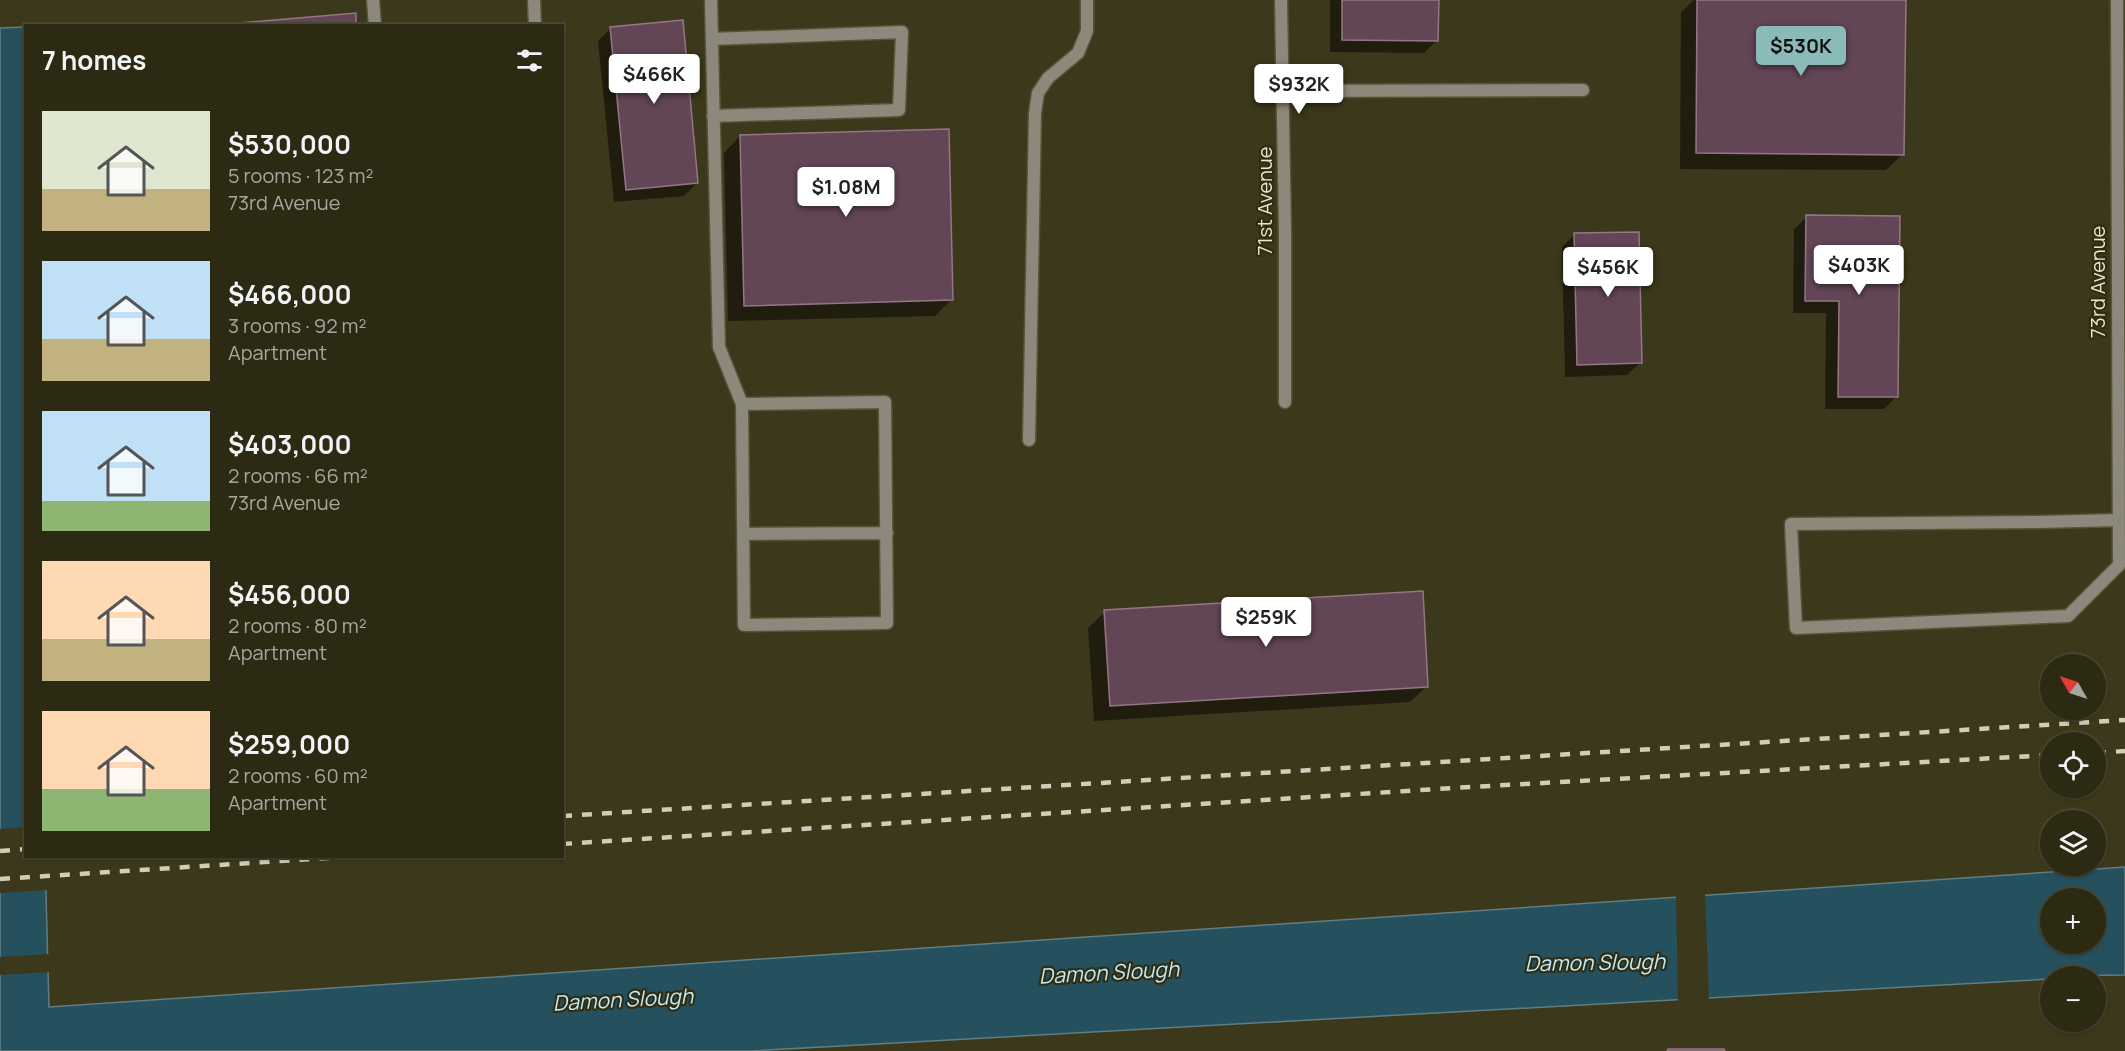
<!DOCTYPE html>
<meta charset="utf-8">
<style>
:root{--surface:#2d2a14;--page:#393622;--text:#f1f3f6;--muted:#a7a7a0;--line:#484634;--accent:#8bbbb9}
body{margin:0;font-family:Manrope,sans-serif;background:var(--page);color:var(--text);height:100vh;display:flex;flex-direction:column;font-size:22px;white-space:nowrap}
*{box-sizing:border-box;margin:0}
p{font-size:20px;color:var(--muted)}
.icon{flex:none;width:33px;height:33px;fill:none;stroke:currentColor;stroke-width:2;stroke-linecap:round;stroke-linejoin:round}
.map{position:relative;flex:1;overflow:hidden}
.sheet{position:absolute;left:24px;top:24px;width:540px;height:834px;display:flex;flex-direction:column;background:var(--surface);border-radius:0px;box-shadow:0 2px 4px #0004,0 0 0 2px var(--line)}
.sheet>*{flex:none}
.needle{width:39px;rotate:309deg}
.controls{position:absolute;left:2040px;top:654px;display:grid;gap:12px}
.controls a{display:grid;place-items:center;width:66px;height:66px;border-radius:50%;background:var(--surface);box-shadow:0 2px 4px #0004,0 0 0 2px var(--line);font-size:30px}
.price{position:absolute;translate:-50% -51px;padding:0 14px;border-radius:6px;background:#fff;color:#222;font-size:20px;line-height:39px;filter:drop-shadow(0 2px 3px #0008)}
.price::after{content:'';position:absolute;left:50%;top:36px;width:18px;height:14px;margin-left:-9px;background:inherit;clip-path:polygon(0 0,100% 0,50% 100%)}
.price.selected{background:var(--accent);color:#111}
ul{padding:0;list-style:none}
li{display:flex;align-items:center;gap:18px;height:150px;padding:0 18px}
li span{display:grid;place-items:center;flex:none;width:168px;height:120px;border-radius:0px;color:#555}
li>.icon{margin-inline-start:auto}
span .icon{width:72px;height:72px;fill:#fffc;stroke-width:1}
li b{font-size:26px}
h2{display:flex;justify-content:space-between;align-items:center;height:72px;padding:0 18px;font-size:26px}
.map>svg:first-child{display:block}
.water{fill:#25515e;stroke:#607d82;stroke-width:1.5;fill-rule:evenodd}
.pier{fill:#3c381b}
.shadow{fill:#0007}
.building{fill:#624656;stroke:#957687;stroke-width:1.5}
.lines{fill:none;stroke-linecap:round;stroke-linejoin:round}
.service-casing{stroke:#585439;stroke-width:15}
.minor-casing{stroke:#585439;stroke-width:15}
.service{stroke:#8c887b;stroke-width:12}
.minor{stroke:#8c887b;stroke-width:12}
.rail{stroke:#d0cdbb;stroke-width:4.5;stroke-dasharray:10 10;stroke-linecap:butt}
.labels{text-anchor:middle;stroke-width:4.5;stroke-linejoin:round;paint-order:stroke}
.street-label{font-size:20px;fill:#e8e5d5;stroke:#322d11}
.water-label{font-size:21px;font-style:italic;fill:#bfecfb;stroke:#322d11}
</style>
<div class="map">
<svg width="2125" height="1051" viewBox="0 0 2125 1051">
<rect width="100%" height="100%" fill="#3c381b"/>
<path class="water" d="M 25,27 L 26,856 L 45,857 L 49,1007 L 2125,867 L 2125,975 L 2050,976 L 2050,979 L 750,1051 L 0,1051 L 0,28 ZM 2050,898 L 2096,898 L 2096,944 L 2050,944 Z"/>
<path class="pier" d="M 25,827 L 26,856 L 48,856 L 49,890 L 0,893 L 0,829 Z
M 1705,892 L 1709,1001 L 1678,1003 L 1676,894 Z
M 50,954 L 51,972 L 0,975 L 0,957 Z"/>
<path class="shadow" d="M 1330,0 L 1437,0 L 1437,40 L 1424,53 L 1330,52 Z
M 1694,0 L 1905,0 L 1903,154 L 1886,170 L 1680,169 L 1681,12 Z
M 611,28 L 697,183 L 684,196 L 614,202 L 598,41 Z
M 740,136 L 952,299 L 935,316 L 728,321 L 724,153 Z
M 1807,217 L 1897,396 L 1884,409 L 1825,409 L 1826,313 L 1793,313 L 1794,229 Z
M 1575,234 L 1640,363 L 1627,375 L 1565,377 L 1562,247 Z
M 1105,612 L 1427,686 L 1410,702 L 1094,721 L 1088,628 Z"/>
<path class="building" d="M 1342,0 L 1439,0 L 1438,41 L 1342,40 Z
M 1697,0 L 1906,0 L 1904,155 L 1696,153 Z
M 356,13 L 356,26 L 204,26 Z
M 683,20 L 698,183 L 626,190 L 610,27 Z
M 949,129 L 953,300 L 744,306 L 740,135 Z
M 1806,215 L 1900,216 L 1898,397 L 1838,397 L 1839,301 L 1805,301 Z
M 1639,232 L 1642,363 L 1577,365 L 1574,233 Z
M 1423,591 L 1428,687 L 1110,706 L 1104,610 Z
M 1668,1049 L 1724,1049 L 1725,1051 L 1667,1051 Z"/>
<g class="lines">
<defs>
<path id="service" d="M 373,0 L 375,26
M 534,0 L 535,26
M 711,0 L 719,347 L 742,404 L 744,625 L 887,623 L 885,402 L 742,404
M 712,39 L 902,32 L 899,110 L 713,116
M 1283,91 L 1583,90
M 1285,231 L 1285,402
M 1029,440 L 1035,113 L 1038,93 L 1048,78 L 1078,53 L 1087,31 L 1087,0
M 2118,520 L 2039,522 L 1791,524 L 1796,628 L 2068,616 L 2119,565
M 743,534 L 887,533"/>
<path id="minor" d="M 1281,0 L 1285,231
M 2117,0 L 2119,565"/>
</defs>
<use href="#service" class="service-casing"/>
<use href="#minor" class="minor-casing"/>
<use href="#service" class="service"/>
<use href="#minor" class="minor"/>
<path class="rail" d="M 2096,753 L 2125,751
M 562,816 L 2125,720
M 562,844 L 1470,787 L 2050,755
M 0,851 L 26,849
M 0,879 L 359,856"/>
</g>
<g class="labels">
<g class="street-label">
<text transform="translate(1265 201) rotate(-90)" y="7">71st Avenue</text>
<text transform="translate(2098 282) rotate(-90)" y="7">73rd Avenue</text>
</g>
<g class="water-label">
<text transform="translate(1595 963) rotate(-1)" y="7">Damon Slough</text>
<text transform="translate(1109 973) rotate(-3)" y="7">Damon Slough</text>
<text transform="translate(623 1000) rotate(-3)" y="7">Damon Slough</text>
</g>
</g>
</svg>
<div class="controls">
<a><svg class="needle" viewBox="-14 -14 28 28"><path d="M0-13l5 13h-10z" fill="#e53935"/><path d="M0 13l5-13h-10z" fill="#a7a7a0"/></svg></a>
<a><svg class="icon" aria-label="locate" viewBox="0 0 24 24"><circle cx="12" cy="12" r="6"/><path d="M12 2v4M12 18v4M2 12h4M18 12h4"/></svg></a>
<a><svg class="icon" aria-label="layers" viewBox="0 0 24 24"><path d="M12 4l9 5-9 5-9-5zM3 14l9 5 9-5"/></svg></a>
<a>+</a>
<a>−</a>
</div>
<b class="price selected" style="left:1801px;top:77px">$530K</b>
<b class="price" style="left:654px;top:105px">$466K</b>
<b class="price" style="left:1299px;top:115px">$932K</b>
<b class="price" style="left:846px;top:218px">$1.08M</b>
<b class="price" style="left:1859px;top:296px">$403K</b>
<b class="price" style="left:1608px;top:298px">$456K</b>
<b class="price" style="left:1266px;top:648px">$259K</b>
<section class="sheet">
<h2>7 homes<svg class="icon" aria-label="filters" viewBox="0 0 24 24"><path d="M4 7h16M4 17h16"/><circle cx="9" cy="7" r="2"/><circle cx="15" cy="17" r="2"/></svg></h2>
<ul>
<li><span style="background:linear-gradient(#dfe7d0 65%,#c2b280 0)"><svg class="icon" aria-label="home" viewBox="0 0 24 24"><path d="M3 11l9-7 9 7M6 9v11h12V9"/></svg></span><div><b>$530,000</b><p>5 rooms · 123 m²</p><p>73rd Avenue</p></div></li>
<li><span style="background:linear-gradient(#bfe0f5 65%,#c2b280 0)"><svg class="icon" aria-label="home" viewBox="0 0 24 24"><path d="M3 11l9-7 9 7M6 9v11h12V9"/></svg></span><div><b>$466,000</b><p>3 rooms · 92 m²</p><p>Apartment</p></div></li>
<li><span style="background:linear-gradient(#bfe0f5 75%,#8fb573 0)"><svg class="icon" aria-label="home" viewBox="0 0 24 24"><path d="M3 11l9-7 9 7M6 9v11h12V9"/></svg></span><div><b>$403,000</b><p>2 rooms · 66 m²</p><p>73rd Avenue</p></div></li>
<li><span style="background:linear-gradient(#ffd9b3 65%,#c2b280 0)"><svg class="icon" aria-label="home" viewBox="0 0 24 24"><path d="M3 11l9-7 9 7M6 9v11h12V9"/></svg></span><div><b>$456,000</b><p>2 rooms · 80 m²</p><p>Apartment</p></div></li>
<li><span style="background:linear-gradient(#ffd9b3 65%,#8fb573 0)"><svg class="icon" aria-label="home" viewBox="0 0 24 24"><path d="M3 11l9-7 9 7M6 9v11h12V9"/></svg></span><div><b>$259,000</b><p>2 rooms · 60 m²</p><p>Apartment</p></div></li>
</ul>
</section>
</div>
